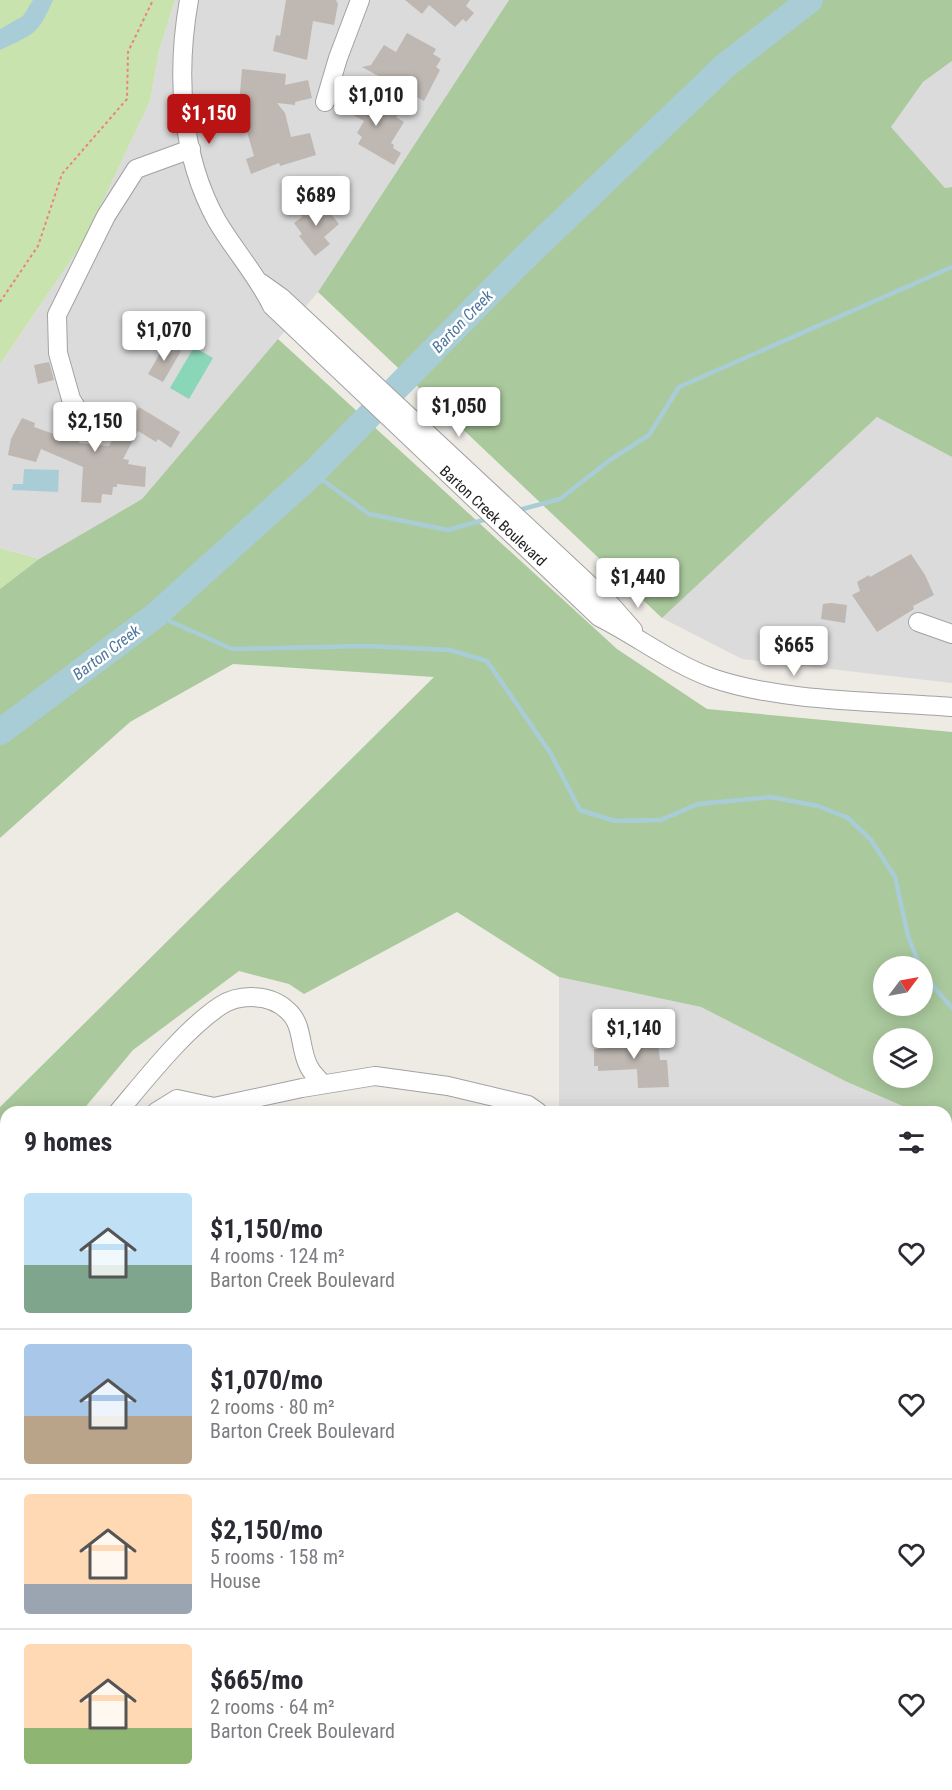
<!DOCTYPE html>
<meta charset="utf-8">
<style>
:root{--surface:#fff;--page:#f7f7f7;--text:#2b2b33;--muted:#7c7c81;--line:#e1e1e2;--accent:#b91314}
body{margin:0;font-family:"Roboto Condensed",sans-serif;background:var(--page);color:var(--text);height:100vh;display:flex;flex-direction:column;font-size:22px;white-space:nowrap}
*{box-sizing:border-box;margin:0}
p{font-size:20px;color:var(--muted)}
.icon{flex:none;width:33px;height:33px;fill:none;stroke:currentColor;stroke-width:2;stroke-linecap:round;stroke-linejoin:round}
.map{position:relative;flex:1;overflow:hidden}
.sheet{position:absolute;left:0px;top:1106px;width:952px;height:686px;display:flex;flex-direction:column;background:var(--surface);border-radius:18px 18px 0 0;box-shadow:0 3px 15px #0003}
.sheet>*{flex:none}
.needle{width:39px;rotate:58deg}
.fabs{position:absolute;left:873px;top:956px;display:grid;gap:12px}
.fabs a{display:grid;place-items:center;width:60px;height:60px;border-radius:50%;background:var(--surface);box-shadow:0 3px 15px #0003;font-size:30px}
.price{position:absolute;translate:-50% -51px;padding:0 14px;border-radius:6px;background:#fff;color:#222;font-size:20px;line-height:39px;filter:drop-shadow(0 2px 3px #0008)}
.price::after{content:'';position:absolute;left:50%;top:36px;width:18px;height:14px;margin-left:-9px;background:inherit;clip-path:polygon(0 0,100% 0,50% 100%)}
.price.active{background:var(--accent);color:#fff}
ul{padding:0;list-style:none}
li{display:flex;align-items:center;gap:18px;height:150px;padding:0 24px}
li+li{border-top:2px solid var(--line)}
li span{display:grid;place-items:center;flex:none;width:168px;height:120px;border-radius:6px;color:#555}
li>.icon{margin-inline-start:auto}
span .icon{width:72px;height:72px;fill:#fffc;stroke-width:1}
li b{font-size:26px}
h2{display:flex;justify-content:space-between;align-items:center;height:72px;padding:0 24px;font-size:26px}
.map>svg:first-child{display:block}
.residential{fill:#dcdbdb}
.grass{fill:#c9e3af}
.forest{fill:#aac99d;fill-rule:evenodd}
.pitch{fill:#8ad6b8}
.water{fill:#a9cdd7}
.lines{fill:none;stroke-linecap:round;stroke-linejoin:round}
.stream{stroke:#a9cdd7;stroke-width:4.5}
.river{stroke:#a9cdd7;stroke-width:26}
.building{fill:#beb7b2}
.minor-casing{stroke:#a2a2a2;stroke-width:20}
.path{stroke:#ec8377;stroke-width:2;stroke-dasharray:3 3;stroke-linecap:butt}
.minor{stroke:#fff;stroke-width:18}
.labels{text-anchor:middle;stroke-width:5;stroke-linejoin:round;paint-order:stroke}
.street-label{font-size:15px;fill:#1e1e1e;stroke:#fff}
.water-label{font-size:16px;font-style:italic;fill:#50779d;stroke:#fff}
</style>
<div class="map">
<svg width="952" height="1790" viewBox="0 0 952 1790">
<rect width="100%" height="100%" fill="#eeebe5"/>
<path class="residential" d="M 175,0 L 509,0 L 318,292 L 142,499 L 39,559 L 0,548 L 0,364 L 84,241 L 150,101 L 159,51 Z
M 952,61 L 952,187 L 945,188 L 891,127 L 923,82 Z
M 878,416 L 952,457 L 952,683 L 742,659 L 662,618 Z
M 559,977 L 701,1007 L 845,1081 L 914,1111 L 559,1112 Z
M 947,1125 L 952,1128 L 952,1790 L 691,1790 L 689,1785 L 946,1785 Z"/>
<path class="grass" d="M 0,0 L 175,0 L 159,51 L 150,101 L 84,241 L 0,364 Z
M 0,548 L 39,559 L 0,589 Z"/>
<path class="forest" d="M 509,0 L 952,0 L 952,61 L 923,82 L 891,127 L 945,188 L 952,187 L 952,457 L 877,417 L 662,618 L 318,292 Z
M 278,339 L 617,649 L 707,709 L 952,732 L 952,1128 L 947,1125 L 946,1112 L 914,1111 L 845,1081 L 701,1007 L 559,977 L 457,912 L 304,994 L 289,984 L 239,971 L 133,1050 L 82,1111 L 6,1112 L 6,1157 L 0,1153 L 0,1107 L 434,677 L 233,664 L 130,722 L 0,838 L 0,589 L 39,559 L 142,499 ZM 884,966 L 922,966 L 922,1005 L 884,1005 ZM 884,1038 L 922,1038 L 922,1077 L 884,1077 Z
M 504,1785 L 689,1785 L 691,1790 L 507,1790 Z"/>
<path class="pitch" d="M 194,347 L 213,358 L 189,399 L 170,388 Z"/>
<path class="water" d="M 33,0 L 53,0 C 38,35 34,34 0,50 L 0,29 L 23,16 Z
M 24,469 L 59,470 L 58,492 L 12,490 L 13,484 L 23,484 Z"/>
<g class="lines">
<path class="stream" d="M 313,473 L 369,514 L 448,530 L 487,519
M 519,510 L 560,499 L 610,460 L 649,435 L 679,387 L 952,267
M 156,615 L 232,649 L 367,646 L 450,650 L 487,661 L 551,754 L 580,810 L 615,821 L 661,820 L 698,804 L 771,797 L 818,806 L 848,818 L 871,840 L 895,877 L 908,936 L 920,966
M 922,973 L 952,1008"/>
<path class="river" d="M 0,732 L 156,615 L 313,473 L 522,260 L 726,65 L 810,0"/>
</g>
<path class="building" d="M 286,0 L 336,0 L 338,4 L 334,25 L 313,21 L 307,60 L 273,51 L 276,35 L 280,36 Z
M 405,0 L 470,0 L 466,6 L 474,13 L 466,22 L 463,19 L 455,27 L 429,5 L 422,14 Z
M 407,33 L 436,49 L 433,54 L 441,59 L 436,67 L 440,70 L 424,101 L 362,67 L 371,65 L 384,45 L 396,52 Z
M 242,69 L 286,74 L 285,85 L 308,80 L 312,98 L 295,102 L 295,105 L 277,103 L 285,113 L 291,137 L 310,133 L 316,155 L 280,166 L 279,163 L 251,174 L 246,159 L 254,156 L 243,118 L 238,117 Z
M 354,93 L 398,115 L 396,117 L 404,122 L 391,143 L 394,145 L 393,148 L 401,153 L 394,165 L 358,144 L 362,137 L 357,133 L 364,121 L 344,110 Z
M 319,199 L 339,224 L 324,237 L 330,244 L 315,256 L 299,236 L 302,234 L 294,223 L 302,217 L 300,214 Z
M 166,343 L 181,351 L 163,382 L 148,374 Z
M 49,362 L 54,380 L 38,384 L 34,365 Z
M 139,407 L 180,432 L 171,448 L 158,439 L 156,442 L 138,431 L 123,459 L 129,460 L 128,464 L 146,467 L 145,487 L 117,484 L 117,487 L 113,487 L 112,495 L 102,494 L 101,503 L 81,502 L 83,467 L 41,449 L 36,462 L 8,455 L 11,439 L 22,418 L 35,423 L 34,427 L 65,438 L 68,432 L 81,436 L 79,443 L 109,446 L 121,425 L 126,429 Z
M 911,554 L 925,575 L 934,595 L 913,606 L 914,609 L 877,632 L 852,595 L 860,591 L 857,582 L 869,575 L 870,577 Z
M 831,603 L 847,605 L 845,623 L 821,619 L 823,604 Z
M 631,1030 L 631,1045 L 658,1043 L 660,1060 L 667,1060 L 669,1087 L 638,1088 L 637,1069 L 598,1071 L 598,1066 L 594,1066 L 594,1049 L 611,1048 L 611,1031 Z"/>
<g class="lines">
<defs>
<path id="minor" d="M 189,0 C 176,73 180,155 217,221 C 234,250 257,275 272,306 L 599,617 C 637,636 671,663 712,678 C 781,702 878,701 952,707
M 325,102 L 338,58 L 360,0
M 261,283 L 282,298 L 611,605 L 633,630
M 108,427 L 79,412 L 71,399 L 58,353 L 57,315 L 106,216 L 136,169 L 191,149
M 918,622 L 952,634
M 118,1112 C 146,1079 184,1030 220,1006 C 240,993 271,994 288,1011 C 304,1025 299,1049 309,1067 C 312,1073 318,1079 323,1084
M 156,1112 L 177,1099 L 214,1107 L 302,1088 L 375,1076 L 448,1086 L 528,1105 L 538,1112
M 946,1315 L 952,1320
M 0,1323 L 6,1323
M 946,1506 L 952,1508
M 946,1695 L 952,1693
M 928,1785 L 931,1790"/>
</defs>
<use href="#minor" class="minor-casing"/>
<path class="path" d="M 0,302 L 38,246 L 62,174 L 127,99 L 128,52 L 153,0"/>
<use href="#minor" class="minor"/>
</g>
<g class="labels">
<g class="street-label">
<text transform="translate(493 516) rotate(43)" y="5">Barton Creek Boulevard</text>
</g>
<g class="water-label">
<text transform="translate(462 321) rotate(-46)" y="6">Barton Creek</text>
<text transform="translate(106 652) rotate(-37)" y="6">Barton Creek</text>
</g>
</g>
</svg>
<div class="fabs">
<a><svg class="needle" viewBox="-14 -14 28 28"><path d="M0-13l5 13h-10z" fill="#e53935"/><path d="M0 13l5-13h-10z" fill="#7c7c81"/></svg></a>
<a><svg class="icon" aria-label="layers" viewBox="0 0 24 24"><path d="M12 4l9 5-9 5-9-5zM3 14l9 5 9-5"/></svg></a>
</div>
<b class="price" style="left:376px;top:127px">$1,010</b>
<b class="price active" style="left:209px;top:145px">$1,150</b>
<b class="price" style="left:316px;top:227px">$689</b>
<b class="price" style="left:164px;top:362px">$1,070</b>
<b class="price" style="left:459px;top:438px">$1,050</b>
<b class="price" style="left:95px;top:453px">$2,150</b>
<b class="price" style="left:638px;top:609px">$1,440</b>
<b class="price" style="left:794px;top:677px">$665</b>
<b class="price" style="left:634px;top:1060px">$1,140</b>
<section class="sheet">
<h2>9 homes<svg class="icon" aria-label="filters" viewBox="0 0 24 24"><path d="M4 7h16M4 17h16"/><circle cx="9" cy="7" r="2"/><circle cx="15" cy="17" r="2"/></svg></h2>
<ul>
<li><span style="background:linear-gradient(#bfe0f5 60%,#7fa58c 0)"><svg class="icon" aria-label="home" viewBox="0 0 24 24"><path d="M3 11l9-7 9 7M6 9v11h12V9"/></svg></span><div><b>$1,150/mo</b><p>4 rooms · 124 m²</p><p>Barton Creek Boulevard</p></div><svg class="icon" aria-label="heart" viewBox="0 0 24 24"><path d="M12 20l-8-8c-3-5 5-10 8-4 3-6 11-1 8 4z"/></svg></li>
<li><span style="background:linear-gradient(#a9c7e8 60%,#b9a48a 0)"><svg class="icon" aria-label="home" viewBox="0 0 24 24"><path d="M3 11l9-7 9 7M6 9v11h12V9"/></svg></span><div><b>$1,070/mo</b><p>2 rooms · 80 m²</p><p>Barton Creek Boulevard</p></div><svg class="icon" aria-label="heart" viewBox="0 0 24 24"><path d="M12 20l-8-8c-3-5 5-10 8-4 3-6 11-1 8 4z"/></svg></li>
<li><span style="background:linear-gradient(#ffd9b3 75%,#9aa5b1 0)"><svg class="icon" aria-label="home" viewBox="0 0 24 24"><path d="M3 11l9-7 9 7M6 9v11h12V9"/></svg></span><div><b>$2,150/mo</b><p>5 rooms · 158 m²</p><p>House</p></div><svg class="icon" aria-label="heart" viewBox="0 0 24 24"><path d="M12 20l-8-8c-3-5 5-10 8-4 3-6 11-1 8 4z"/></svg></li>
<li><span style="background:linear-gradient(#ffd9b3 70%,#8fb573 0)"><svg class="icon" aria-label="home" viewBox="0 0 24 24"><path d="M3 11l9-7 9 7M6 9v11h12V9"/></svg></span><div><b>$665/mo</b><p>2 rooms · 64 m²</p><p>Barton Creek Boulevard</p></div><svg class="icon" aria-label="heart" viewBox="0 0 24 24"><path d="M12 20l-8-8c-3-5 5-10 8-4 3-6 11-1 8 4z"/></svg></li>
</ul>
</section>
</div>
